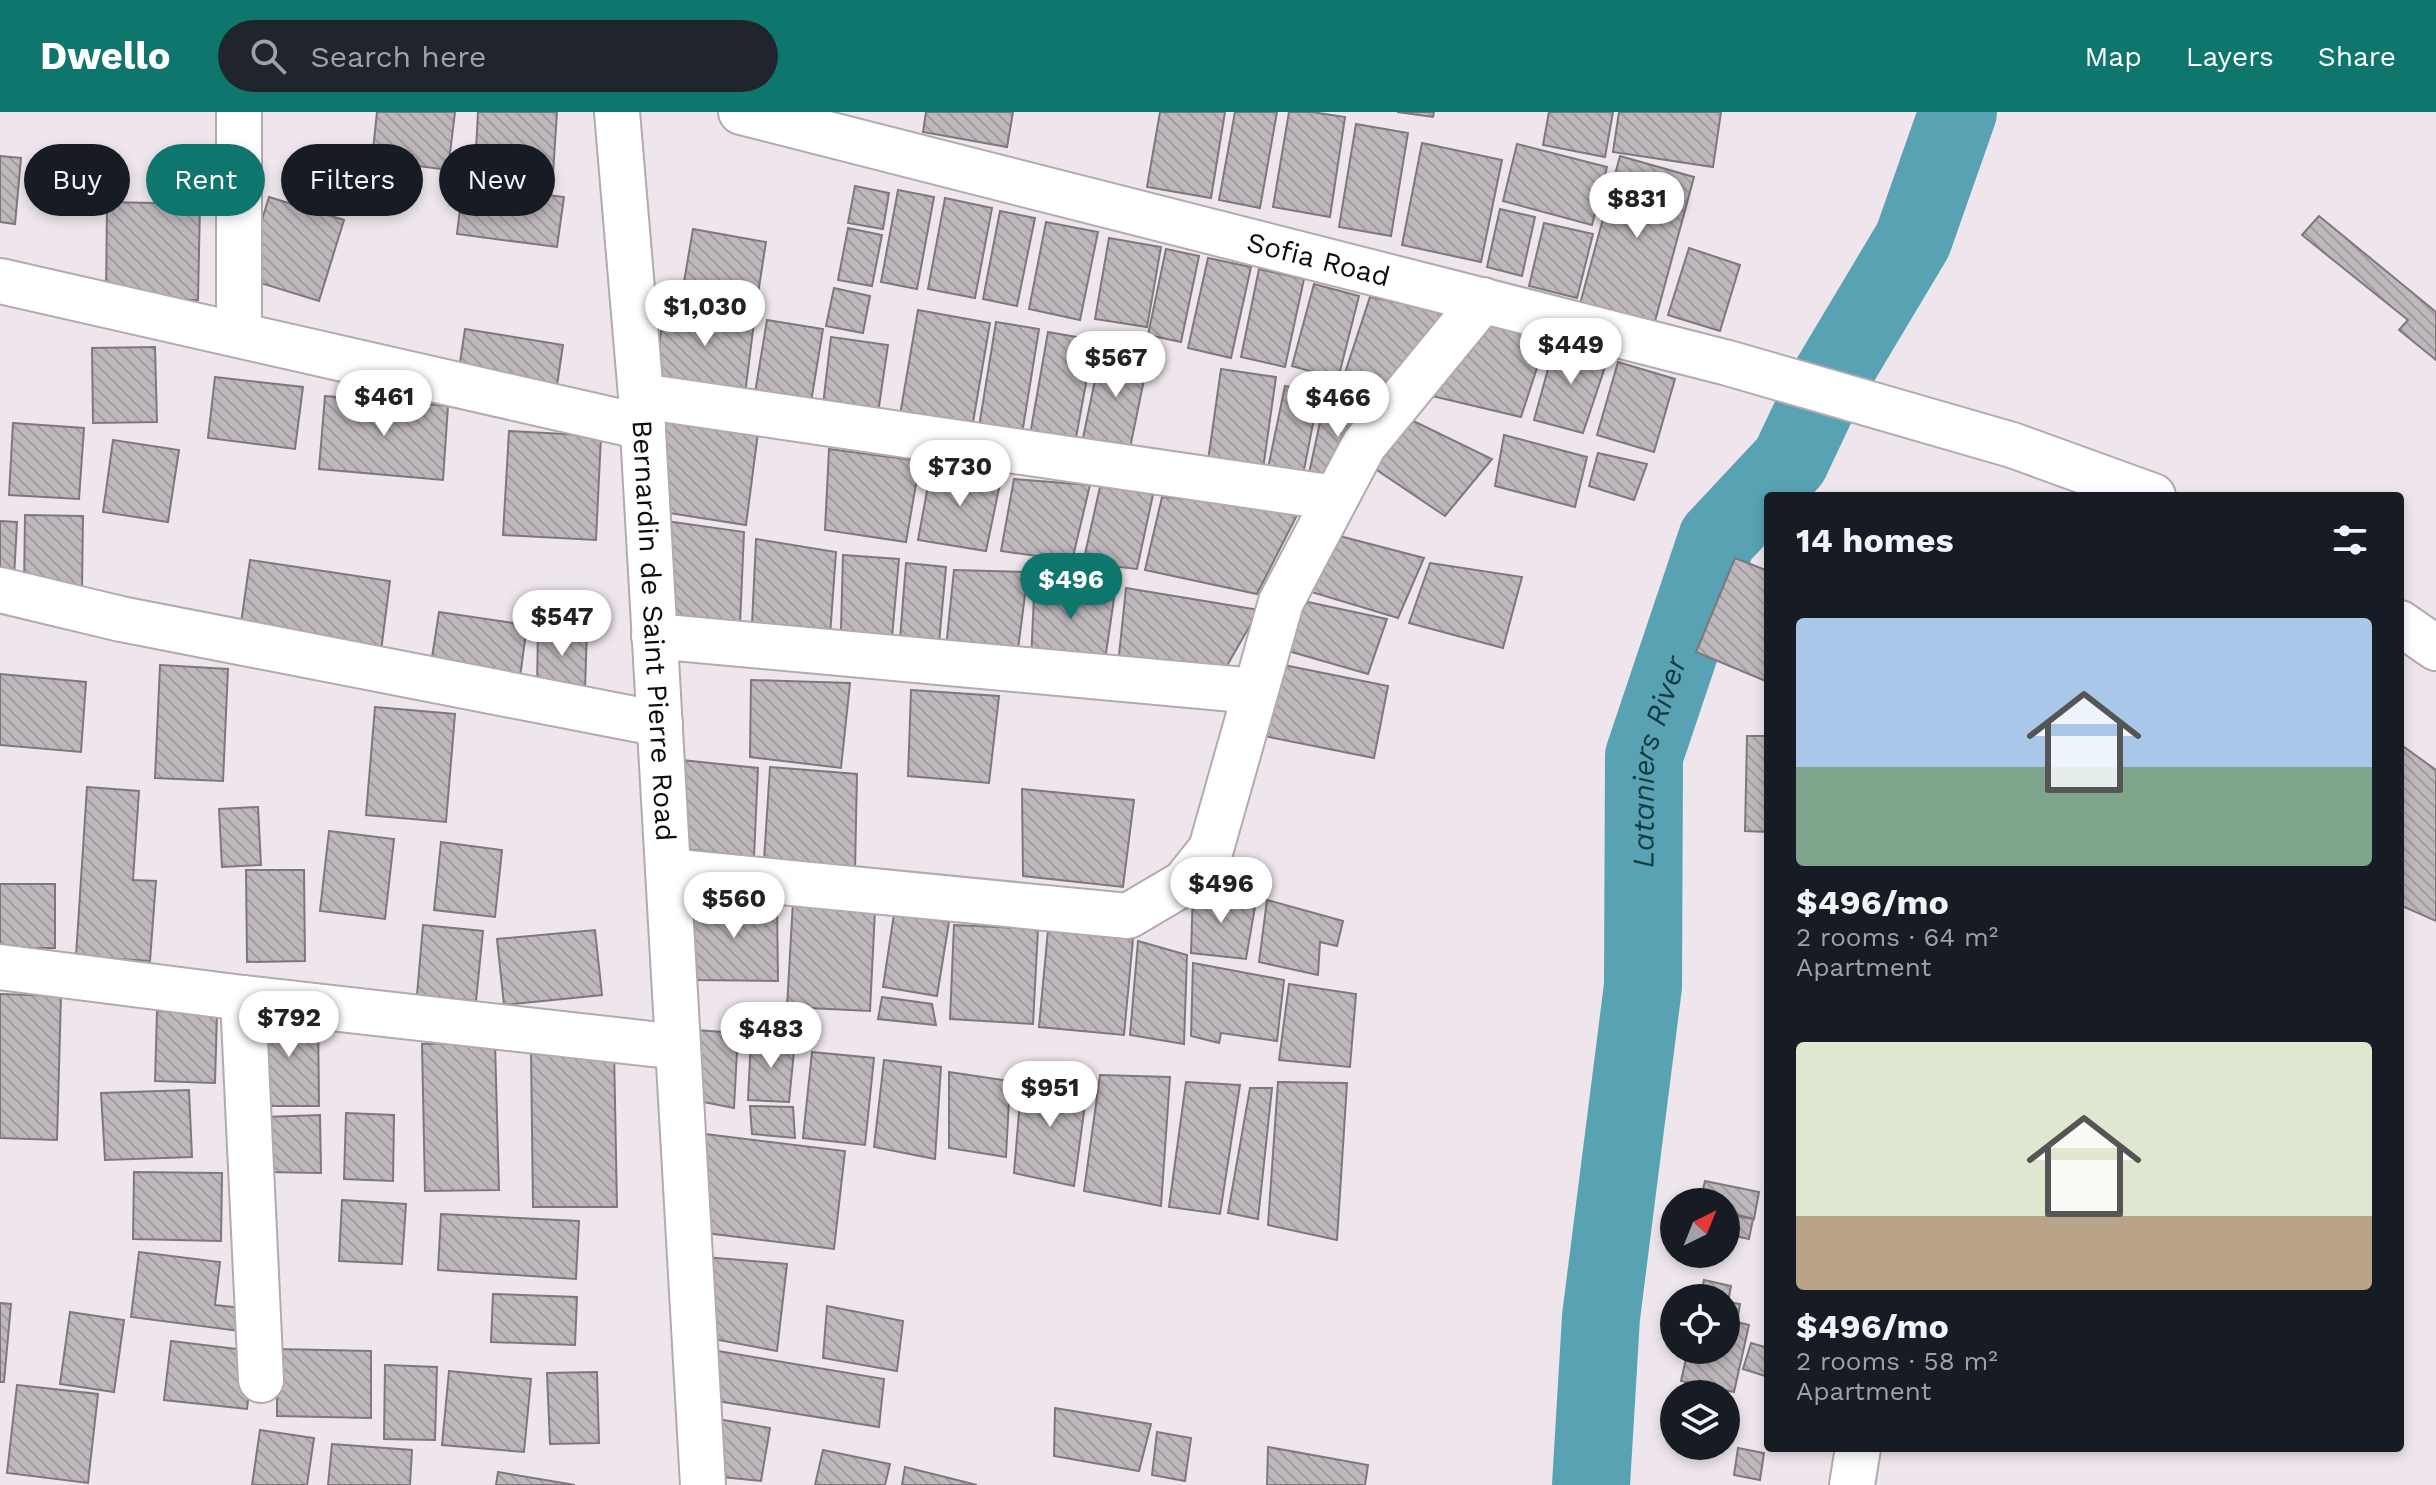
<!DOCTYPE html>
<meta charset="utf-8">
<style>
:root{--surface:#171b24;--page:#20242c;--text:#f1f3f6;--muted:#9ea1a6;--accent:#0f766e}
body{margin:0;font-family:"Work Sans",sans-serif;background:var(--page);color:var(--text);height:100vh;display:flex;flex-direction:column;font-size:30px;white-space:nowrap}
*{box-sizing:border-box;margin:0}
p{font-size:26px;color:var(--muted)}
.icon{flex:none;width:44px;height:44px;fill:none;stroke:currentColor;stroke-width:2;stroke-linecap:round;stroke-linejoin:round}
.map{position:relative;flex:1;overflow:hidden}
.details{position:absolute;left:1764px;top:380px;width:640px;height:960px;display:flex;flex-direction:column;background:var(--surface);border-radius:8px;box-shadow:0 4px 12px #0003}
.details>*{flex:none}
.top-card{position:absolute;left:24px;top:32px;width:760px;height:72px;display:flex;gap:16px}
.needle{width:52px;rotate:43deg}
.buttons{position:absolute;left:1660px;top:1076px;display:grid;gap:16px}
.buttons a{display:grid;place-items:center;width:80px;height:80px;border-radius:50%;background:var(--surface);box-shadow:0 4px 12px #0003;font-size:40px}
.price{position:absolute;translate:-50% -68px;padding:0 18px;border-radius:28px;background:#fff;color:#222;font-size:26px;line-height:52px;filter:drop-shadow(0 2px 4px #0008)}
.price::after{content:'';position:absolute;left:50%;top:48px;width:24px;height:18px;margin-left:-12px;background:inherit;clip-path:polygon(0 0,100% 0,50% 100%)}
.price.active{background:var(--accent);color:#fff}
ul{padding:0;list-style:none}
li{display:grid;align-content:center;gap:16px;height:424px;padding:0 32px}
li span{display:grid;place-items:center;height:248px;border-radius:8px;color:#555}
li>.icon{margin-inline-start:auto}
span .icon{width:144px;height:144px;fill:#fffc;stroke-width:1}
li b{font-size:34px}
h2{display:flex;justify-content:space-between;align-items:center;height:96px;padding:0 32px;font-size:34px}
.chip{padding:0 28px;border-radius:36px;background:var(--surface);box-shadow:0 4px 12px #0003;font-size:28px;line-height:72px}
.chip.active{background:var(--accent);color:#fff}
header{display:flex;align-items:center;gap:48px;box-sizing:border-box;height:112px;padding:0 40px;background:var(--accent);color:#fff}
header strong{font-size:38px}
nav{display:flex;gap:44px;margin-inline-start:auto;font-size:28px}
.search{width:560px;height:72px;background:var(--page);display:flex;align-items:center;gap:20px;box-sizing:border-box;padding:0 28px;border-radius:44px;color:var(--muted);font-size:30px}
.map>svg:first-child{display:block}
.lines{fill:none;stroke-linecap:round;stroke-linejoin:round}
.river{stroke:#58a2b3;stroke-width:78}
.building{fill:url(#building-back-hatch);stroke:#7e777c;stroke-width:2}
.street-casing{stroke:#b1aaaf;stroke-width:48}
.secondary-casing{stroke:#b1aaaf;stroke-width:48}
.street{stroke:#fff;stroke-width:44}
.secondary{stroke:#fff;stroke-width:44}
.labels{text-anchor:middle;stroke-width:6;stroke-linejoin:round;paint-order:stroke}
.street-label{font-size:28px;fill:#0d0b0d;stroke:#fff}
.water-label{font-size:30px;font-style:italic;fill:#163a42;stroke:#fff}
</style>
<header>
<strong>Dwello</strong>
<div class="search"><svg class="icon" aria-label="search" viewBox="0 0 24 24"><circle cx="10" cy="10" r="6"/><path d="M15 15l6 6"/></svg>Search here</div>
<nav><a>Map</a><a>Layers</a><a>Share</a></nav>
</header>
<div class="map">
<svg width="2436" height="1373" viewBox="0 0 2436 1373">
<defs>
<pattern id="building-back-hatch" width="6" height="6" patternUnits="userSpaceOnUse" patternTransform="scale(2)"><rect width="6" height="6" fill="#beb7bc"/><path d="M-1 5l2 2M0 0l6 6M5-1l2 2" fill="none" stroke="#a29ca0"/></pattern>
</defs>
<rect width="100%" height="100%" fill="#eee6ec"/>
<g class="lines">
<path class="river" id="s1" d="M 1591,1373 L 1601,1205 L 1643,874 L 1644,644 L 1717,427 L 1790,349 L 1824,277 L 1913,128 L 1958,0"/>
</g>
<path class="building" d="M 377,0 L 455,0 L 448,58 L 372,48 Z
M 478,0 L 557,0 L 553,62 L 475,57 Z
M 926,0 L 1013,0 L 1007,35 L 923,20 Z
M 1160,0 L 1225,0 L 1211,86 L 1147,75 Z
M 1235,0 L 1277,0 L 1260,96 L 1219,88 Z
M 1289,0 L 1312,0 L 1345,5 L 1330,105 L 1273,95 Z
M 1397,0 L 1434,0 L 1433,5 Z
M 1549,0 L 1613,0 L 1605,45 L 1543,33 Z
M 1619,0 L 1721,0 L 1713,55 L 1613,40 Z
M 1356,12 L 1408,21 L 1391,124 L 1339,115 Z
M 1422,31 L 1502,48 L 1481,150 L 1402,133 Z
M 1517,32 L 1607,55 L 1592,113 L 1503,89 Z
M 0,44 L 21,46 L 15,112 L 0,110 Z
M 1620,44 L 1694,65 L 1654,213 L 1580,192 Z
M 463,72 L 564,85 L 557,135 L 457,122 Z
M 855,74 L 889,81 L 883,117 L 848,111 Z
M 898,78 L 934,85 L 917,177 L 881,170 Z
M 269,85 L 344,108 L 319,189 L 244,166 Z
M 945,86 L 992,96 L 975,186 L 928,177 Z
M 107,90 L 200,92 L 198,188 L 106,186 Z
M 1500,97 L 1535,105 L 1522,164 L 1487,155 Z
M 1000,99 L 1035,106 L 1017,194 L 983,187 Z
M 2319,104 L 2436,200 L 2436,248 L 2399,218 L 2408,208 L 2302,123 Z
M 1046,110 L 1098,120 L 1080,208 L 1029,197 Z
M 1544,111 L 1593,122 L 1577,186 L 1529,174 Z
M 848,116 L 882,123 L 872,174 L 838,168 Z
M 693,117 L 766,130 L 757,188 L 683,176 Z
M 1109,126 L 1161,135 L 1147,215 L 1095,207 Z
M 1689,136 L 1740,153 L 1720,219 L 1668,203 Z
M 1166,137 L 1199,144 L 1181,230 L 1148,223 Z
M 1208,146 L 1251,155 L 1231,246 L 1188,236 Z
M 1259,157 L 1304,167 L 1285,255 L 1241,245 Z
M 1314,172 L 1359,184 L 1338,267 L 1292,254 Z
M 834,176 L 870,184 L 863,221 L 826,214 Z
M 1370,185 L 1450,201 L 1387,284 L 1343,267 Z
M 665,189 L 755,202 L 745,282 L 655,269 Z
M 918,198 L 990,211 L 972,316 L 900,303 Z
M 767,208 L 823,217 L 811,290 L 755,281 Z
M 996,210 L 1039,217 L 1022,322 L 979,315 Z
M 1480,210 L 1547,225 L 1521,305 L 1419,281 Z
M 465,217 L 563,233 L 556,280 L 458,264 Z
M 1048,220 L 1094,228 L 1075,331 L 1030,323 Z
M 831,225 L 888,233 L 878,301 L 823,293 Z
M 1556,228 L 1609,243 L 1583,321 L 1534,308 Z
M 1102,234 L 1149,243 L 1129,341 L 1082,331 Z
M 155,235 L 157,310 L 93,311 L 92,236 Z
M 1618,250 L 1675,267 L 1654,340 L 1597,323 Z
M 1221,257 L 1276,265 L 1262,364 L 1207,356 Z
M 215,265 L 303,275 L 295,337 L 208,326 Z
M 1285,274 L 1319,281 L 1302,368 L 1267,361 Z
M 325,284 L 448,294 L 443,368 L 319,357 Z
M 1325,287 L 1376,297 L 1335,372 L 1308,366 Z
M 652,298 L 759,313 L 746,413 L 656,399 Z
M 1403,304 L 1492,347 L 1445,404 L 1365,350 Z
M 13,311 L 84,316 L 79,387 L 9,383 Z
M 509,319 L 601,324 L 596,428 L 503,423 Z
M 1504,323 L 1587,345 L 1575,395 L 1495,374 Z
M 113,328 L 179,338 L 168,410 L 103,400 Z
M 829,337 L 920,349 L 906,430 L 825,418 Z
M 1598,341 L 1647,352 L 1634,388 L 1589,374 Z
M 931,357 L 1002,362 L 986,439 L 918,428 Z
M 1014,367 L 1090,373 L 1072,449 L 1001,439 Z
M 1100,375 L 1154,378 L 1137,457 L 1083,451 Z
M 1162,385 L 1300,397 L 1257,482 L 1145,458 Z
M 25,403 L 83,404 L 82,478 L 24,477 Z
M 659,408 L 744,420 L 740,513 L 664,504 Z
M 0,409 L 17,410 L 14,466 L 0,465 Z
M 1328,421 L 1424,446 L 1398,506 L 1298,476 Z
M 756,427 L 836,440 L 830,524 L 752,513 Z
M 843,443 L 899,447 L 892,525 L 841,518 Z
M 1735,446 L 1768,459 L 1768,570 L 1696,540 Z
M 250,448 L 390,469 L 381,539 L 240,518 Z
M 906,451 L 946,455 L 939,531 L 900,527 Z
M 1430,451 L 1522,465 L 1503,536 L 1409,511 Z
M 954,458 L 1028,460 L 1017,545 L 946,536 Z
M 1035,462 L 1116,473 L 1104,555 L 1031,549 Z
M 1126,476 L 1259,498 L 1221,564 L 1118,553 Z
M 1294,487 L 1387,507 L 1368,562 L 1278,536 Z
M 439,500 L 527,513 L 520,565 L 431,552 Z
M 538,513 L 587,515 L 585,579 L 537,577 Z
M 1274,551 L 1388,574 L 1374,646 L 1254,622 Z
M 160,553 L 228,557 L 223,669 L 155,666 Z
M 0,562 L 86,570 L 81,640 L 0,633 Z
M 751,568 L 850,571 L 841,656 L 750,645 Z
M 911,578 L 999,584 L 989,671 L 908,664 Z
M 375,595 L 455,602 L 446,710 L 366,703 Z
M 1747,624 L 1768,624 L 1768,720 L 1745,719 Z
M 2400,632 L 2436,658 L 2436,809 L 2400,793 Z
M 672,647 L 758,656 L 754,745 L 677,736 Z
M 770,655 L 857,662 L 855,758 L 764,748 Z
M 87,675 L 139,679 L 133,768 L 156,769 L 150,849 L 76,844 Z
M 1022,677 L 1134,688 L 1123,775 L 1023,764 Z
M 258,695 L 261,753 L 222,755 L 219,697 Z
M 329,719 L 394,727 L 385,807 L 320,799 Z
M 441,730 L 502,738 L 495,805 L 434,798 Z
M 246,758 L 304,758 L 305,849 L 247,850 Z
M 0,772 L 55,772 L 55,836 L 0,836 Z
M 1193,779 L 1256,789 L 1246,847 L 1191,841 Z
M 690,783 L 777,791 L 778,869 L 692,868 Z
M 1267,788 L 1343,809 L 1337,834 L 1320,830 L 1318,863 L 1259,850 Z
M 793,789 L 875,798 L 870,899 L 787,895 Z
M 894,802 L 949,810 L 937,884 L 883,875 Z
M 423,813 L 483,819 L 476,889 L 417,883 Z
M 954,813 L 1038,817 L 1033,912 L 950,907 Z
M 595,818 L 602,883 L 504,893 L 497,827 Z
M 1048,818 L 1133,827 L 1124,923 L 1039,915 Z
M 1138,829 L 1187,843 L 1184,932 L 1130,923 Z
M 1193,851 L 1284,868 L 1277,929 L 1221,921 L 1219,931 L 1191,924 Z
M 1289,872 L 1356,882 L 1350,955 L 1279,948 Z
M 0,882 L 61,884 L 57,1028 L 0,1026 Z
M 882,885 L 932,892 L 936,913 L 878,907 Z
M 157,899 L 217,901 L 215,971 L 155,969 Z
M 318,899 L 319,994 L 259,994 L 258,900 Z
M 695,918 L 738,921 L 734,996 L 698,989 Z
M 751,926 L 795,929 L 789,990 L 748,988 Z
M 495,930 L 499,1078 L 425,1079 L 422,932 Z
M 614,937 L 617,1095 L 533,1095 L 531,938 Z
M 812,940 L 874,946 L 865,1033 L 803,1026 Z
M 884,948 L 941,955 L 935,1047 L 874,1035 Z
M 949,960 L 1010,969 L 1006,1045 L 949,1036 Z
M 1100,963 L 1170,965 L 1161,1094 L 1084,1079 Z
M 1022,964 L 1088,970 L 1074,1074 L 1014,1061 Z
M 1186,970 L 1240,973 L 1220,1102 L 1169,1095 Z
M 1278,970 L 1347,971 L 1337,1128 L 1268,1113 Z
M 1250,976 L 1272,976 L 1258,1107 L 1228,1101 Z
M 189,978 L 192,1045 L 105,1048 L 101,981 Z
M 750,994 L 793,995 L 795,1026 L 752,1022 Z
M 346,1001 L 394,1003 L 393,1069 L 344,1067 Z
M 320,1003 L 321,1061 L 265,1060 L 264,1005 Z
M 705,1022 L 845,1039 L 834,1137 L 706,1121 Z
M 134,1060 L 222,1061 L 221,1129 L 133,1127 Z
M 1705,1069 L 1759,1080 L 1754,1107 L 1726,1100 L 1726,1090 L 1700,1090 Z
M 342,1088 L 406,1092 L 402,1152 L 339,1149 Z
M 441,1102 L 579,1109 L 576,1167 L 438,1158 Z
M 1726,1102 L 1753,1107 L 1749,1127 L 1726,1122 Z
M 139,1140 L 220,1150 L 215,1193 L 242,1196 L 239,1219 L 131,1205 Z
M 705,1145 L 787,1152 L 777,1239 L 708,1226 Z
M 1704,1168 L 1731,1174 L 1728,1190 L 1740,1192 L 1737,1210 L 1749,1213 L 1734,1280 L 1681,1269 L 1688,1238 L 1726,1238 L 1726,1186 L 1700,1186 Z
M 493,1182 L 577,1185 L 575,1233 L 491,1230 Z
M 0,1191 L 11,1192 L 4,1270 L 0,1270 Z
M 827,1194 L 903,1209 L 897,1259 L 823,1246 Z
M 70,1200 L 124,1208 L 114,1280 L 60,1272 Z
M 171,1229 L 254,1239 L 247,1297 L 164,1288 Z
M 1751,1231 L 1768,1236 L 1768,1265 L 1743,1257 Z
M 277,1237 L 371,1239 L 371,1306 L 277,1304 Z
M 712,1238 L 884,1267 L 879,1315 L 710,1288 Z
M 385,1253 L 437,1255 L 435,1328 L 384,1327 Z
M 449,1259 L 531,1267 L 524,1340 L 442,1333 Z
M 597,1260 L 599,1331 L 550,1332 L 547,1261 Z
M 17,1273 L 98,1282 L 88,1371 L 7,1361 Z
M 1055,1296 L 1151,1312 L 1139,1359 L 1054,1344 Z
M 712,1306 L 770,1316 L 761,1369 L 712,1364 Z
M 260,1318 L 314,1326 L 307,1373 L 252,1373 Z
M 1157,1320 L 1191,1326 L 1185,1369 L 1152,1363 Z
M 332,1332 L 412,1338 L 410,1373 L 328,1373 Z
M 1268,1335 L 1368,1353 L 1365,1373 L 1267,1373 Z
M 1738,1336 L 1764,1341 L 1760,1368 L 1734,1363 Z
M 823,1338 L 890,1352 L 885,1373 L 815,1373 Z
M 905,1355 L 977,1373 L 902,1373 Z
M 498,1360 L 575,1373 L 496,1373 Z"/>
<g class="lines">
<defs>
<g id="street">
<path id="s2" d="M 741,0 L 1728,251 L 2012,333 L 2153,384"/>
<path d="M 0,169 L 643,315"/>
<path d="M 239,222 L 239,0"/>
<path d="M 641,284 L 1335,386"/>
<path d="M 0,478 L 121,507 L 660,612"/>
<path d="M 2400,511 L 2436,536"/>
<path d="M 654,524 L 1255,579"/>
<path d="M 668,759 L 1128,804 L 1184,771 L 1211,737 L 1281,490 L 1364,333 L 1483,188"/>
<path d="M 0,855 L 243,886 L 678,935"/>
<path d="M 243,886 L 261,1268"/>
<path d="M 1852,1373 L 1858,1336"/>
</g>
<g id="secondary">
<path id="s3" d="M 617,0 L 641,284 L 703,1373"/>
</g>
</defs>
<use href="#street" class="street-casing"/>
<use href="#secondary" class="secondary-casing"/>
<use href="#street" class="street"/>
<use href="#secondary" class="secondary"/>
</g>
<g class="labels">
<g class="street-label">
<text dy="10" stroke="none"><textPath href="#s2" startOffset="596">Sofia Road</textPath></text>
<text dy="10" stroke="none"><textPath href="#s3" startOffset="520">Bernardin de Saint Pierre Road</textPath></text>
</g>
<g class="water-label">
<text dy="10" stroke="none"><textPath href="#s1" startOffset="728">Lataniers River</textPath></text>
</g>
</g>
</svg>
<div class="buttons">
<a><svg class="needle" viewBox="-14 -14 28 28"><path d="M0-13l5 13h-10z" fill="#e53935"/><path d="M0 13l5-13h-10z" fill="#9ea1a6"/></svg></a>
<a><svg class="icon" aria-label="locate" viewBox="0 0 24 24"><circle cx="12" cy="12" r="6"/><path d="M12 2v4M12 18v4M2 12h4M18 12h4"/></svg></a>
<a><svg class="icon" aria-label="layers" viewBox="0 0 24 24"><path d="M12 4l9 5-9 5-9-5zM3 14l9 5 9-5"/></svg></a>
</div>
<b class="price" style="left:1637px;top:128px">$831</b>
<b class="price" style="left:705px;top:236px">$1,030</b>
<b class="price" style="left:1571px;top:274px">$449</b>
<b class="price" style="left:1116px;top:287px">$567</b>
<b class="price" style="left:384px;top:326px">$461</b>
<b class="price" style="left:1338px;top:327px">$466</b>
<b class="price" style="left:960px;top:396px">$730</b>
<b class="price active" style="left:1071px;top:509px">$496</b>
<b class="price" style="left:562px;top:546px">$547</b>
<b class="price" style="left:1221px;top:813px">$496</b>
<b class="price" style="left:734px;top:828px">$560</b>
<b class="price" style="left:289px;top:947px">$792</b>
<b class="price" style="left:771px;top:958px">$483</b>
<b class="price" style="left:1050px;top:1017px">$951</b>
<div class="top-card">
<a class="chip">Buy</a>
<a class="chip active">Rent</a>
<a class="chip">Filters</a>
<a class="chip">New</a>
</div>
<section class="details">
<h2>14 homes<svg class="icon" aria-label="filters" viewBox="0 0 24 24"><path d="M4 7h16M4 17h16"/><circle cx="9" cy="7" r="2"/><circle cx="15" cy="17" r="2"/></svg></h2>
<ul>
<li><span style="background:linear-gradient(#a9c7e8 60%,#7fa58c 0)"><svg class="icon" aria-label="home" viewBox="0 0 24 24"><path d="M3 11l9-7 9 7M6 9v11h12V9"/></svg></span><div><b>$496/mo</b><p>2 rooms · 64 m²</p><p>Apartment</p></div></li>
<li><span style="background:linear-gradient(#dfe7d0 70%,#b9a48a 0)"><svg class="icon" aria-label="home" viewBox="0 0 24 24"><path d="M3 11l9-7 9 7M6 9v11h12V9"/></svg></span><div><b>$496/mo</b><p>2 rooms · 58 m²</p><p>Apartment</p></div></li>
</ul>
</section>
</div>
